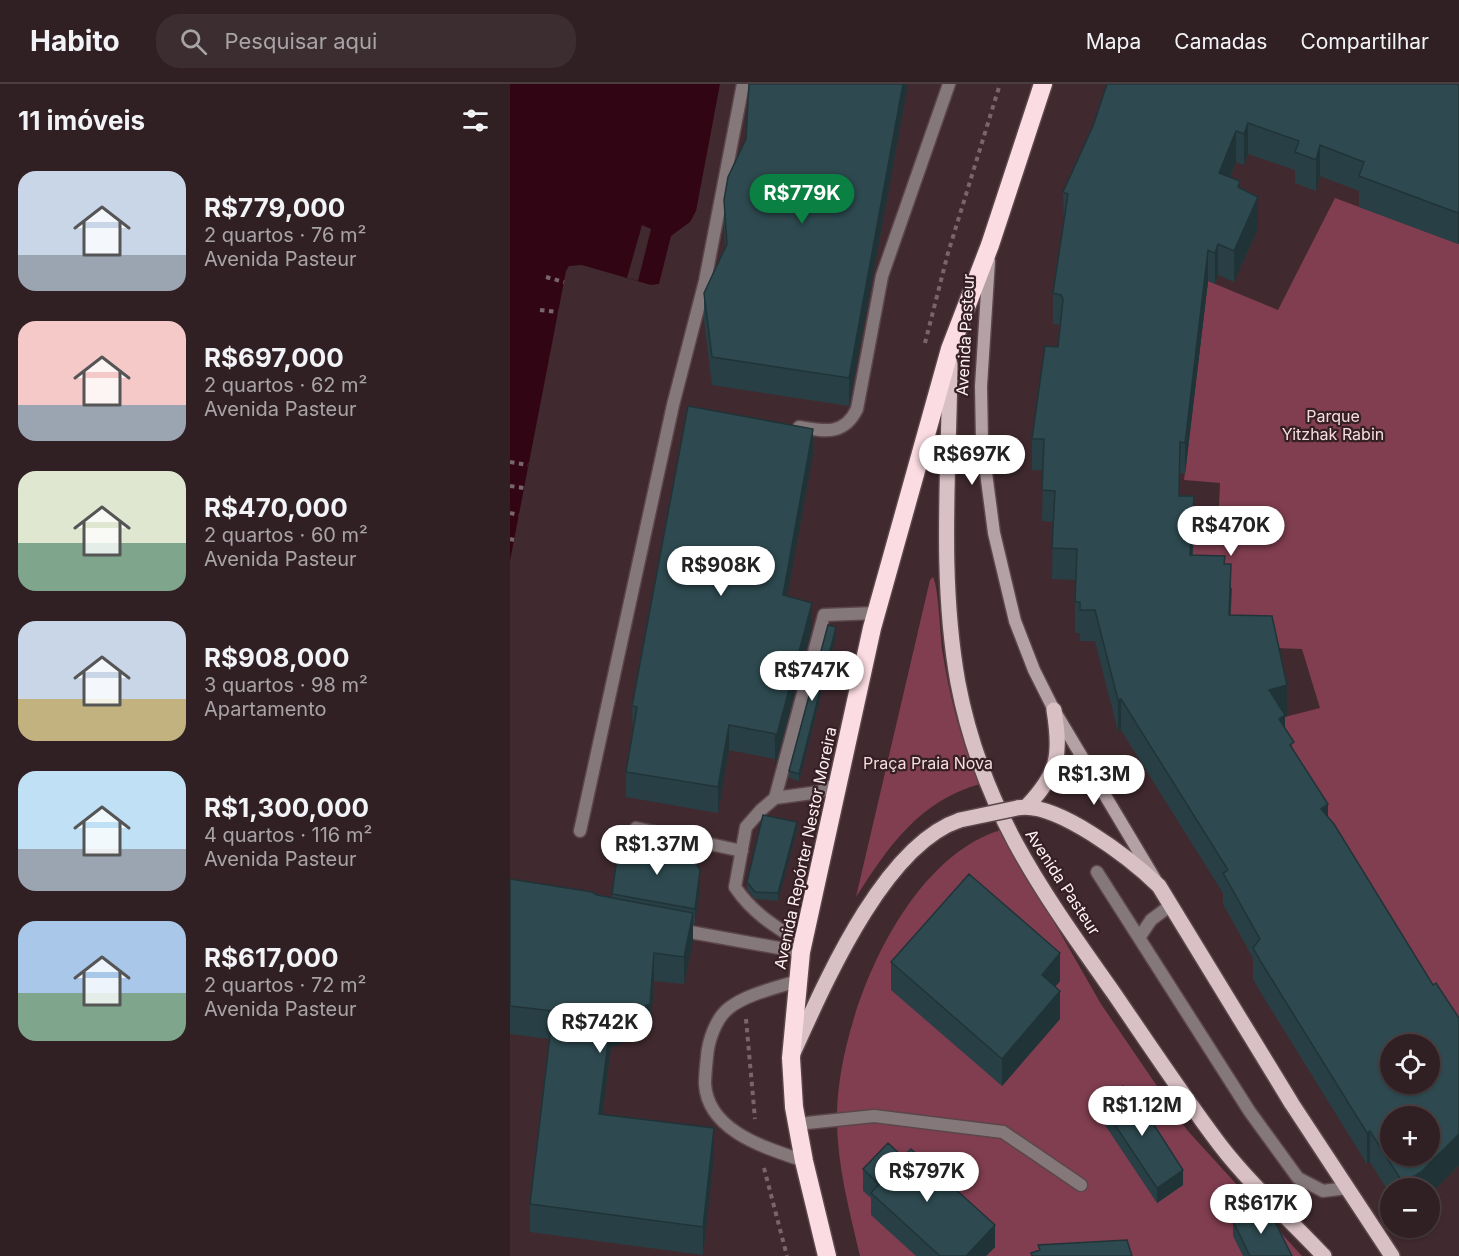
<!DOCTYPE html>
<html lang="pt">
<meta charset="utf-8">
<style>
:root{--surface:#302023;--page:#3c2d30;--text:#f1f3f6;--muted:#a8a3a6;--line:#4b3e41;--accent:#0b8043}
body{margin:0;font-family:Inter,sans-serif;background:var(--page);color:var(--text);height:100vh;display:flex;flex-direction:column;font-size:22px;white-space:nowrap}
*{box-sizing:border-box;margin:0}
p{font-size:20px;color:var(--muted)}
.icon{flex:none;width:33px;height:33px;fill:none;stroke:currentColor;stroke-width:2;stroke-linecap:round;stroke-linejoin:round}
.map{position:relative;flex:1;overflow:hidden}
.panel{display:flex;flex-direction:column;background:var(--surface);width:510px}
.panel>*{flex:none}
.buttons{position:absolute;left:870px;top:950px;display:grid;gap:12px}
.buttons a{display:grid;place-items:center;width:60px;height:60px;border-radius:50%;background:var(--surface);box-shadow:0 2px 4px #0004,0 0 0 2px var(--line);font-size:30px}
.price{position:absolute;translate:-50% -51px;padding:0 14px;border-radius:21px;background:#fff;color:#222;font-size:20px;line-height:39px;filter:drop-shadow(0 2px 3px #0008)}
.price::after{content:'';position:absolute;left:50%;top:36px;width:18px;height:14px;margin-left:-9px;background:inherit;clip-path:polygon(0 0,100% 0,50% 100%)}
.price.selected{background:var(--accent);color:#fff}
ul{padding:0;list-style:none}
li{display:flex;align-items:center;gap:18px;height:150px;padding:0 18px}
li span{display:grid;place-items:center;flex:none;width:168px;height:120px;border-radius:18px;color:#555}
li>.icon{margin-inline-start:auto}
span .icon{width:72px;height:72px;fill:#fffc;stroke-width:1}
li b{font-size:26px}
h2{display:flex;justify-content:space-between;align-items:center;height:72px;padding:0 18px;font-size:26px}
header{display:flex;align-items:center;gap:36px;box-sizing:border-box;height:84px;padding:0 30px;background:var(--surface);border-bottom:2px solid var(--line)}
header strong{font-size:28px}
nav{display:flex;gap:33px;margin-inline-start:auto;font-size:21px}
.search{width:420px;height:54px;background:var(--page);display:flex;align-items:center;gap:15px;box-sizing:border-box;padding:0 21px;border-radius:24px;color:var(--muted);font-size:22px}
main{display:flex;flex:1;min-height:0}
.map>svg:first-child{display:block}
.green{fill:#803e50}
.water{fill:#320515}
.pier{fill:#402a2f}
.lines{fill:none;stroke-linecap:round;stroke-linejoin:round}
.lane-casing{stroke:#5b464b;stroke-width:15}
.secondary-casing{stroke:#5b464b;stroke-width:15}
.primary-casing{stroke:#5b464b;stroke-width:18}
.highway-casing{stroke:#5b464b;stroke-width:21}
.path{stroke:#79666b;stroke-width:4;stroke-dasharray:4.5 4.5;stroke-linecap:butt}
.lane{stroke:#85787b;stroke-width:12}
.secondary{stroke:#b4a1a5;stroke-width:12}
.primary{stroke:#d9c0c5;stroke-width:15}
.highway{stroke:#fadce2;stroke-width:18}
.primary-bridge-casing{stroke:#5b464b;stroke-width:18;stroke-linecap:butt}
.primary-bridge{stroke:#d9c0c5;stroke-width:15}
.wall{fill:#284045}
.shaded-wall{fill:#203438}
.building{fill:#2e4a50;stroke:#203438;stroke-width:1.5;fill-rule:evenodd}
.labels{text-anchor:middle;stroke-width:4.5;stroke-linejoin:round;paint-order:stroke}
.street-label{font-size:16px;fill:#fef1f4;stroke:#362025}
.park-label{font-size:16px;fill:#f7dde2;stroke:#362025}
</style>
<header>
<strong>Habito</strong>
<div class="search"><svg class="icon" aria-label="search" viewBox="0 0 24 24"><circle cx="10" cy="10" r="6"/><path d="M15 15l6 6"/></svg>Pesquisar aqui</div>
<nav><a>Mapa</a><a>Camadas</a><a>Compartilhar</a></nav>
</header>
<main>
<section class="panel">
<h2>11 imóveis<svg class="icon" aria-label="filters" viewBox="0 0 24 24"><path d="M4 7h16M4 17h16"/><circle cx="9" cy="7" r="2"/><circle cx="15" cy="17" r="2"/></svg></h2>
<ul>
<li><span style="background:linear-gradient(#c9d6e8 70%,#9aa5b1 0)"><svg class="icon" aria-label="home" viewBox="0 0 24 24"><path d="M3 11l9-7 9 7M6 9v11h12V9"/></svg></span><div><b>R$779,000</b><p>2 quartos · 76 m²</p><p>Avenida Pasteur</p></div></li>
<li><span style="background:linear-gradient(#f6c9c9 70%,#9aa5b1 0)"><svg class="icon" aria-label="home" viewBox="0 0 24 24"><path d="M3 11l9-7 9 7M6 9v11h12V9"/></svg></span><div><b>R$697,000</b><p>2 quartos · 62 m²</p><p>Avenida Pasteur</p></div></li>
<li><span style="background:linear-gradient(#dfe7d0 60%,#7fa58c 0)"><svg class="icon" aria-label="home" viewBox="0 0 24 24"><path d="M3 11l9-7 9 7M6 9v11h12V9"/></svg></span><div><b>R$470,000</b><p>2 quartos · 60 m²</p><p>Avenida Pasteur</p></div></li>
<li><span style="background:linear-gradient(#c9d6e8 65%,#c2b280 0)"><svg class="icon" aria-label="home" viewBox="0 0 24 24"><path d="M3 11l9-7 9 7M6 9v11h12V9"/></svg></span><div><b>R$908,000</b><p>3 quartos · 98 m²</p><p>Apartamento</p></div></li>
<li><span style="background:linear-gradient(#bfe0f5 65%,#9aa5b1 0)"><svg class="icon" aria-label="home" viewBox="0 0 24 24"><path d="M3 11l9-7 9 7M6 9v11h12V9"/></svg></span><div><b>R$1,300,000</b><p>4 quartos · 116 m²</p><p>Avenida Pasteur</p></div></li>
<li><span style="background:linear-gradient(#a9c7e8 60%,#7fa58c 0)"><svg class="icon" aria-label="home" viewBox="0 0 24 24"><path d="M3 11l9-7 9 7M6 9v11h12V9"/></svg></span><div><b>R$617,000</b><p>2 quartos · 72 m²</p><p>Avenida Pasteur</p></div></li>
</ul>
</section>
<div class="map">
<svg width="949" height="1172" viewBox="0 0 949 1172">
<rect width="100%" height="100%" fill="#402a2f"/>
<path class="green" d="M 825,114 L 949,160 L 949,964 L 908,903 L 763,636 L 810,624 L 792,565 L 719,562 L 722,504 L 680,502 L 684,443 L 708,444 L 710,399 L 674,396 L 698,197 L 768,226 Z
M 423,493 C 429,505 430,554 433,571 C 440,616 452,659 470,700 C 409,717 378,763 346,813 L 420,496 Z
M 491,746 L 591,920 L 677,1046 L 792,1172 L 350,1172 C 339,1125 326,1078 327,1029 C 329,934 393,775 491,746 Z"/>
<path class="water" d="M 0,0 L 210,0 L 186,127 L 180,138 L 161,152 L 149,200 L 141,201 L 72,181 L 59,182 L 56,187 L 0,477 Z"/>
<path class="pier" d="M 132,141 L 141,145 L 128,197 L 117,194 Z"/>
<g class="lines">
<defs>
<path id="lane" d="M 289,343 C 314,347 334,352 347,325 L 372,192 L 439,0
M 265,714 L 314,531 L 366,529
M 126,744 L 232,767
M 70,747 L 163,321 L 195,197 L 233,0
M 587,788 L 740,1028 L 788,1094 L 813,1107 L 837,1104
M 169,846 L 291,868
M 629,854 L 641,836 L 661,821
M 293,860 C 266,843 243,830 225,803 L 236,743 L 251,726 L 265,714 L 309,708 L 329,699
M 287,897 C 266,904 237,910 219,924 C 206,934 198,957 197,973 C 196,982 195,992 195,1000 C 198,1048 257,1064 294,1077
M 287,1040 L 364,1032 L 493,1048 L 571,1101"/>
<path id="secondary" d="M 479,177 L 471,302 L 472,358 L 484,449 L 505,537 L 524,586 L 544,626 L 645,795"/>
<path id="primary" d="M 440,280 C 439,386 429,494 448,599 C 472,725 531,806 603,908 C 638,959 673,1012 710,1061 C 739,1099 781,1137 814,1172
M 518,721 C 549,688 551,670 544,626
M 507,724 C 546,716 622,776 649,802 L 782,1020 L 882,1172
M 284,967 C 315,899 374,761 450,736"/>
<path id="highway" d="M 317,1172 L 294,1077 L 284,1023 L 281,974 L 291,868 L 362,544 L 440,265 L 480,161 L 533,0"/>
</defs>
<use href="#lane" class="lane-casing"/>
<use href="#secondary" class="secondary-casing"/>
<use href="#primary" class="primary-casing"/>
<use href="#highway" class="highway-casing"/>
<path class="path" d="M 36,193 L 54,198
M 30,226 L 48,228
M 415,259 L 438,169 L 490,0
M 0,378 L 18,381
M 0,402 L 14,404
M 0,429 L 9,431
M 0,455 L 4,456
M 236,935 L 245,1035
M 254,1084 L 277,1172"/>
<use href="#lane" class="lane"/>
<use href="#secondary" class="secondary"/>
<use href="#primary" class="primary"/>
<use href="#highway" class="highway"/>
<defs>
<path id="primary-bridge" d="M 450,736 L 507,724"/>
</defs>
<use href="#primary-bridge" class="primary-bridge-casing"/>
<use href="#primary-bridge" class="primary-bridge"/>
</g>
<path class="wall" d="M 398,0 L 339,322 L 202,301 L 194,236 L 194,209 L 215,164 L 214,144 L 214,116 Z
M 949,0 L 949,158 L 948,160 L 849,123 L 849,107 L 810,92 L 806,107 L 785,99 L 785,86 L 738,70 L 734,81 L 726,78 L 720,93 L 730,104 L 748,144 L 724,198 L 708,191 L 705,200 L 698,197 L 675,390 L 670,389 L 670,412 L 684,443 L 683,471 L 715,480 L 721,511 L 720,531 L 777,632 L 775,633 L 775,645 L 784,667 L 818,733 L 923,901 L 949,934 L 949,1081 L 920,1111 L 920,1104 L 880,1104 L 880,1110 L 860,1078 L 857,1080 L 751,909 L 743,895 L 743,874 L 713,820 L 713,809 L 611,646 L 608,647 L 585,557 L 570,557 L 570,549 L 565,549 L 565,496 L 542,495 L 543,438 L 532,437 L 533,386 L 522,386 L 522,355 L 548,263 L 550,241 L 543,240 L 543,209 L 554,139 L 553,108 L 583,42 Z
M 303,370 L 277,512 L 302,544 L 265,683 L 265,675 L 219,666 L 208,729 L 116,713 L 116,688 L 123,648 L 122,622 Z
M 326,551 L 289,697 L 279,694 L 279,687 Z
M 287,746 L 268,817 L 245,815 L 237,806 L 237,798 Z
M 0,795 L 102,814 L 102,810 L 190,801 L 185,840 L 183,840 L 183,857 L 174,900 L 144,897 L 140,948 L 101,963 L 92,1030 L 204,1072 L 193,1171 L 20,1148 L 20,1120 L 40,955 L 0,950 Z
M 381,878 L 550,897 L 545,903 L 550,935 L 492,1002 L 381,906 Z
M 589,1017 L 673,1101 L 647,1119 L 589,1032 Z
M 393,1073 L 485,1163 L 476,1172 L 406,1172 L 361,1131 L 361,1114 L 353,1107 L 353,1085 Z
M 723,1137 L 782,1172 L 733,1172 L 723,1152 Z"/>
<path class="shaded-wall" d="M 393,0 L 398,0 L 339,322 L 339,294 Z
M 738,39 L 738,70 L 734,81 L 734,50 Z
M 726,47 L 726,78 L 709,120 L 709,89 Z
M 810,61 L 810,92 L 806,107 L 806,76 Z
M 748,113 L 748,144 L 724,198 L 724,167 Z
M 949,127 L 949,158 L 948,160 L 948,129 Z
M 708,160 L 708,191 L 705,200 L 705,169 Z
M 698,166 L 698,197 L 675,390 L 675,359 Z
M 303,345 L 303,370 L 273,536 L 273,511 Z
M 684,412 L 684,443 L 680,502 L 680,471 Z
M 721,480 L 721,511 L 719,562 L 719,531 Z
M 302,519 L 302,544 L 265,683 L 265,658 Z
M 326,543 L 326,551 L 289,697 L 289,690 Z
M 777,601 L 777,632 L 775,633 L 775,662 L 759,606 Z
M 611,615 L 611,646 L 608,647 L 608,616 Z
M 219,641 L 219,666 L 208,729 L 208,703 Z
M 818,720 L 818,751 L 811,725 Z
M 287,738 L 287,746 L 268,817 L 268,809 Z
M 190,786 L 190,801 L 185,840 L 185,825 Z
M 183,829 L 183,857 L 174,900 L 174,873 Z
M 144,869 L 144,897 L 140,948 L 101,963 L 89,1058 L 89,1030 L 101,935 Z
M 550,869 L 550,897 L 532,919 L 532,891 Z
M 550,907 L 550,935 L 492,1002 L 492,975 Z
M 204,1044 L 204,1072 L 193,1171 L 193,1143 Z
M 860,1047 L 860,1078 L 857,1080 L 857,1049 Z
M 949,1050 L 949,1081 L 920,1111 L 920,1104 L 893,1104 L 893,1099 Z
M 673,1086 L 673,1101 L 647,1119 L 647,1104 Z
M 485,1141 L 485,1163 L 476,1172 L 456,1172 Z"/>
<path class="building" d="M 239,0 L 393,0 L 339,294 L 202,273 L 194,209 L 217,160 L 214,116 L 218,93 L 236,55 Z
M 597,0 L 949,0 L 949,127 L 948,129 L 849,92 L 854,78 L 810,61 L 806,76 L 785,68 L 789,57 L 738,39 L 734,50 L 726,47 L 709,89 L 730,97 L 728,103 L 748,113 L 724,167 L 708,160 L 705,169 L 698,166 L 675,359 L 670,358 L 669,412 L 684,412 L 680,471 L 715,472 L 714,480 L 721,480 L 719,531 L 762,532 L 777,601 L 759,606 L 775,631 L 769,635 L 784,658 L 780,661 L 818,720 L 811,725 L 824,740 L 923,901 L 926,899 L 949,934 L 949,1050 L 911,1088 L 893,1099 L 860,1047 L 857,1049 L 751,878 L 743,864 L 750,855 L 713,789 L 718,786 L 611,615 L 608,616 L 585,526 L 570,526 L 570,518 L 565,518 L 567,465 L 542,464 L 545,407 L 532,406 L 534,355 L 522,355 L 535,262 L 548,263 L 553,215 L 551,211 L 543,209 L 558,110 L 553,108 L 583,42 ZM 880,960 L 920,960 L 920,999 L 880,999 ZM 880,1032 L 920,1032 L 920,1071 L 880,1071 Z
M 178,322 L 303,345 L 273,511 L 302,519 L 265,658 L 266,650 L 219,641 L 208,703 L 116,688 L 127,623 L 122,622 Z
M 318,541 L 326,543 L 289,690 L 279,687 Z
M 253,731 L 287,738 L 268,809 L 245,808 L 237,798 Z
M 109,760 L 180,770 L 190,786 L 185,825 L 102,810 Z
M 459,790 L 550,869 L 532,891 L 550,907 L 492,975 L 381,878 Z
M 0,795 L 82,808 L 87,811 L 183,829 L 174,873 L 144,869 L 140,920 L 101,935 L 89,1030 L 204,1044 L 193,1143 L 20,1120 L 43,927 L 0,922 Z
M 613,1002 L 632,1033 L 637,1030 L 673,1086 L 647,1104 L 589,1017 Z
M 378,1059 L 393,1073 L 401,1065 L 485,1141 L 456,1172 L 430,1172 L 361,1109 L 369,1100 L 353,1085 Z
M 752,1123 L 757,1134 L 762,1132 L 782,1172 L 740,1172 L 723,1137 Z
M 617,1156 L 622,1172 L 522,1172 L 521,1169 L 530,1166 L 528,1161 Z"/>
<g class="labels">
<g class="street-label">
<text transform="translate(455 251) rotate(-87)" y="6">Avenida Pasteur</text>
<text transform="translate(295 764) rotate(-78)" y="6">Avenida Repórter Nestor Moreira</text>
<text transform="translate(553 798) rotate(57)" y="6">Avenida Pasteur</text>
</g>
<g class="park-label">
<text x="823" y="338">Parque<tspan x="823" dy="18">Yitzhak Rabin</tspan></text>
<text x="418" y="685">Praça Praia Nova</text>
</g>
</g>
</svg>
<div class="buttons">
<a><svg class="icon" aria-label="locate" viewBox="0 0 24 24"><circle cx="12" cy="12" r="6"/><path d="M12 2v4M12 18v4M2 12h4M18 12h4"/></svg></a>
<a>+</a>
<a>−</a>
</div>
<b class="price selected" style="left:292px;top:141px">R$779K</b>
<b class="price" style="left:462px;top:402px">R$697K</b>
<b class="price" style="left:721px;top:473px">R$470K</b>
<b class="price" style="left:211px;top:513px">R$908K</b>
<b class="price" style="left:302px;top:618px">R$747K</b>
<b class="price" style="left:584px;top:722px">R$1.3M</b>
<b class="price" style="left:147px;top:792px">R$1.37M</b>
<b class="price" style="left:90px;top:970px">R$742K</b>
<b class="price" style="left:632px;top:1053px">R$1.12M</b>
<b class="price" style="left:417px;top:1119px">R$797K</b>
<b class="price" style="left:751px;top:1151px">R$617K</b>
</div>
</main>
